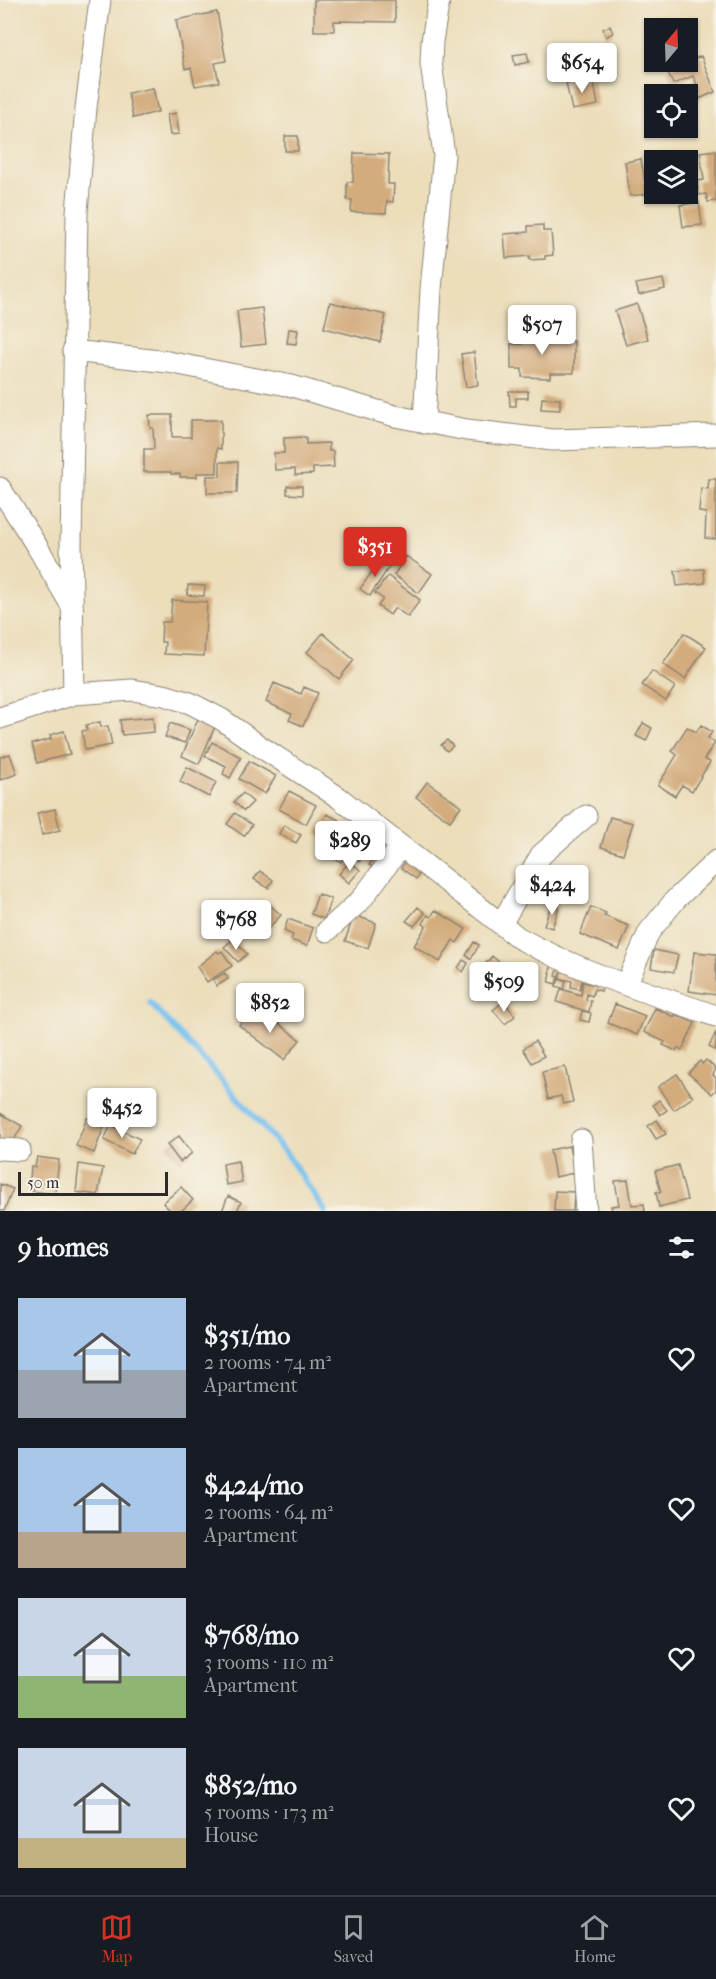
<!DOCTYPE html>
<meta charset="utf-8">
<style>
:root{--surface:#171b24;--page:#242831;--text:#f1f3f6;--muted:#9ea1a6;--line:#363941;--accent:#d93025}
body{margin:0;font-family:"IM FELL French Canon",serif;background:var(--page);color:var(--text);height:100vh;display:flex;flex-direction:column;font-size:22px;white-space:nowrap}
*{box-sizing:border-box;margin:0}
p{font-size:20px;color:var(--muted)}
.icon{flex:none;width:33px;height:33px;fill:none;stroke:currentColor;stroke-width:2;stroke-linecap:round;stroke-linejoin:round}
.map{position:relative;height:1211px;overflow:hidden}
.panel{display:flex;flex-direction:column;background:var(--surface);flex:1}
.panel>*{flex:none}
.needle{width:39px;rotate:19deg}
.controls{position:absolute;left:644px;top:18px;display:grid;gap:12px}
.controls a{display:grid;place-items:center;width:54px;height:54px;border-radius:0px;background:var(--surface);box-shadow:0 2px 4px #0004;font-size:30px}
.scale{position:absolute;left:18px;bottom:15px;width:150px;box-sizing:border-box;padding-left:6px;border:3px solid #2b2b2b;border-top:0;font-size:16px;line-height:21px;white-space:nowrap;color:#2b2b2b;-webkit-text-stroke:4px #f7f3e8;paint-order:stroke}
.price{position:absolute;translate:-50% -51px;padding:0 14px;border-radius:6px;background:#fff;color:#222;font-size:20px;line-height:39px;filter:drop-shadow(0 2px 3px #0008)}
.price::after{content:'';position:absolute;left:50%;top:36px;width:18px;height:14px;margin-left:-9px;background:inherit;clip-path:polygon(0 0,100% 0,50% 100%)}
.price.active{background:var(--accent);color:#fff}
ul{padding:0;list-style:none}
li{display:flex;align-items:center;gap:18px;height:150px;padding:0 18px}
li span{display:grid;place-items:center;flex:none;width:168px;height:120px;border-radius:0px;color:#555}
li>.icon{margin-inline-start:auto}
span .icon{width:72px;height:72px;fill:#fffc;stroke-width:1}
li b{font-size:26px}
h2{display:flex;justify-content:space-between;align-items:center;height:72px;padding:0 18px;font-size:26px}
.tab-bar{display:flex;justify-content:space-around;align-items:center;height:84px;border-top:2px solid var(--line);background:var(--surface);font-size:16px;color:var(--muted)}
.tab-bar a{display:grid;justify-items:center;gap:3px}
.tab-bar .active{color:var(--accent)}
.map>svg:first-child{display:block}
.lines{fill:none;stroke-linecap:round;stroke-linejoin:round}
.stream{stroke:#74c1ef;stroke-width:6}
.building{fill:#d3ab7c}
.minor-casing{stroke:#8c8473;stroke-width:23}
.minor{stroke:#fff;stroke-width:21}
</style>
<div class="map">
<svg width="716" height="1211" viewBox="0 0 716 1211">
<rect width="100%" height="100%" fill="#f7f3e8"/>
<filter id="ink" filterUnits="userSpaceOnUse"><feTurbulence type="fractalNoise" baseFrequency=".0167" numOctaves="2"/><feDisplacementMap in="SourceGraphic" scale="12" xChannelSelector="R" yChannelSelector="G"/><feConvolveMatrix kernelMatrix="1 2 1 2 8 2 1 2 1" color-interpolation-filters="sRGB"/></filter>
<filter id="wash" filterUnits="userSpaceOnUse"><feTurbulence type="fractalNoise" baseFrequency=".008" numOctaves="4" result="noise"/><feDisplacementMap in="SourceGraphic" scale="24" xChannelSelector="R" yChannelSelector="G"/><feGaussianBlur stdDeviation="1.35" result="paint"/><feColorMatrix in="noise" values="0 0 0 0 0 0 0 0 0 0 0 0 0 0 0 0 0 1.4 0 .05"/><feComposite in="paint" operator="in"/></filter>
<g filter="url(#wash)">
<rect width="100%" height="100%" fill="#ecdebb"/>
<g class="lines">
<path class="stream" d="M 150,1003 L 214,1071 L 286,1153 L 325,1211"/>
</g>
<g id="blocks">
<path class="building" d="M 314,0 L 395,0 L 395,22 L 334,21 L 334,31 L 314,31 Z
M 217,12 L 226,61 L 215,63 L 219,82 L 195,86 L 191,68 L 185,69 L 176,20 Z
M 610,26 L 613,33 L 606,37 L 603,29 Z
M 527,53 L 529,62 L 515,65 L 513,55 Z
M 701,56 L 715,92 L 687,104 L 687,94 L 672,94 L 697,84 L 693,76 L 673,84 L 667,70 Z
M 593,78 L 598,105 L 572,110 L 566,83 Z
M 153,88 L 158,112 L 133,118 L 128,93 Z
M 176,113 L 179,134 L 170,135 L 167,115 Z
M 285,136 L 298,136 L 298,151 L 285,151 Z
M 716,150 L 716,201 L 708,202 L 706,194 L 699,195 L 697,181 L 704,180 L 700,152 Z
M 354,153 L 389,154 L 388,184 L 394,184 L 393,202 L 387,201 L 386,213 L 351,212 L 352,200 L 347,200 L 347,182 L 353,182 Z
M 641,159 L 647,194 L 630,196 L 625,162 Z
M 699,202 L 702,225 L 683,227 L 680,205 Z
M 543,225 L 543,231 L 551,231 L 553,255 L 545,256 L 545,259 L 530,260 L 530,256 L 506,258 L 504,234 L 528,232 L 528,226 Z
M 663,279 L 665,289 L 639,295 L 636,284 Z
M 330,302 L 386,315 L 380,342 L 324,328 Z
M 637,304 L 648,339 L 626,345 L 615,311 Z
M 262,308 L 266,344 L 241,347 L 237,311 Z
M 289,329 L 298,330 L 296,344 L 287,343 Z
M 522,332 L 549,333 L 549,340 L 574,341 L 574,373 L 550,373 L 550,378 L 522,377 L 522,369 L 511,369 L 511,344 L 522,344 Z
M 474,352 L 478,385 L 466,387 L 461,354 Z
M 509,391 L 528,391 L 528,398 L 516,398 L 516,406 L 510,406 Z
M 542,398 L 560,399 L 560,410 L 541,409 Z
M 149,415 L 172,415 L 172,437 L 191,437 L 191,420 L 221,420 L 221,449 L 217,448 L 217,473 L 197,473 L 197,477 L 180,477 L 180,474 L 171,474 L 171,472 L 144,472 L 144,449 L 154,449 L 153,428 L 150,428 Z
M 306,437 L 306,444 L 329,443 L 329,451 L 333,451 L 334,467 L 313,468 L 313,474 L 295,475 L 295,469 L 275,470 L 274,453 L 284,453 L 284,438 Z
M 220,462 L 238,462 L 237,493 L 207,493 L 207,476 L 220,476 Z
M 709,479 L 716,479 L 716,539 L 705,538 L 706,513 L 699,512 L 701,488 L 708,489 Z
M 287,486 L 302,486 L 302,495 L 287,494 Z
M 406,556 L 432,574 L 419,593 L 394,575 Z
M 380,560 L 389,567 L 370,596 L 360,589 Z
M 704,569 L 705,583 L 677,586 L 675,571 Z
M 388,576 L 420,600 L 408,617 L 395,608 L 390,615 L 378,606 L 383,599 L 375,593 Z
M 188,585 L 205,586 L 204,596 L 187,595 Z
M 172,600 L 207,602 L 204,656 L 164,654 L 165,642 L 161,642 L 162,622 L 170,622 Z
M 323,633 L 354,660 L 339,679 L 307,652 Z
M 684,633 L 706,647 L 685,679 L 663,664 Z
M 652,671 L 675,687 L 666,701 L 642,685 Z
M 274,683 L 301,694 L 304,687 L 318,693 L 303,726 L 289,720 L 292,714 L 266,702 Z
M 153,717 L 154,732 L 122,735 L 120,720 Z
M 199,717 L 216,724 L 199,764 L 182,756 Z
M 100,722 L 101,727 L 108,726 L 112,745 L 85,750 L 82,731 L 87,730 L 86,725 Z
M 170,723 L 190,730 L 185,743 L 165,737 Z
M 643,723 L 652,728 L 646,741 L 636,736 Z
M 701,725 L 712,732 L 708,738 L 715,743 L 704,759 L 710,762 L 692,791 L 682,785 L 675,796 L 658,785 L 677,755 L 672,751 L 687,727 L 696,732 Z
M 64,731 L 70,754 L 37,763 L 32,744 L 51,739 L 50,735 Z
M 447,740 L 453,746 L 447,751 L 441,745 Z
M 212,742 L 241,757 L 230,778 L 223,774 L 226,766 L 205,756 Z
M 10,754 L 17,774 L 0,780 L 0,757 Z
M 249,761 L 276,776 L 265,794 L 239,779 Z
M 187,767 L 216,782 L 209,797 L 180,782 Z
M 427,782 L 461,806 L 450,821 L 416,797 Z
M 289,791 L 316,805 L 306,824 L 279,809 Z
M 243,793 L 253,802 L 244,811 L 234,802 Z
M 55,809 L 60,830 L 42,835 L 37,813 Z
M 235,813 L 252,825 L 244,836 L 227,824 Z
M 327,814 L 339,820 L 328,840 L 316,834 Z
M 610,817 L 633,823 L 623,854 L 601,847 Z
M 284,825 L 301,835 L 296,843 L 279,834 Z
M 350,827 L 372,845 L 359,862 L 336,843 Z
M 336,851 L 344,856 L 341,862 L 332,857 Z
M 379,851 L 386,855 L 377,870 L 369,865 Z
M 407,859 L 422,869 L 416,879 L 401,868 Z
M 350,861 L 360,870 L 349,883 L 339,874 Z
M 260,871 L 273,880 L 268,888 L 254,879 Z
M 318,894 L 331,899 L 324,919 L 311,914 Z
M 267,902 L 281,915 L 269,928 L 255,916 Z
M 551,905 L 559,907 L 552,928 L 544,925 Z
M 418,907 L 425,913 L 414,926 L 406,921 Z
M 591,907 L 606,913 L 604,916 L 629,926 L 619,950 L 580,934 Z
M 435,910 L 466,929 L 457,943 L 453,940 L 440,962 L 414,946 L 426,926 L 423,924 L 428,915 L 431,917 Z
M 354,915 L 376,923 L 368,948 L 345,941 Z
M 288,919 L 313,928 L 307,946 L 291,940 L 293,935 L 284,931 Z
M 233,939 L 247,954 L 238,962 L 224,947 Z
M 474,942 L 479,945 L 471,959 L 466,955 Z
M 654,950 L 678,955 L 674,972 L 651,968 Z
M 217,951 L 219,953 L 222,951 L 232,966 L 207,982 L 197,967 Z
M 694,952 L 716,954 L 716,995 L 689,991 Z
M 492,956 L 512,973 L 503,984 L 483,967 Z
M 463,960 L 468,963 L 463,972 L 458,968 Z
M 554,960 L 560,962 L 556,976 L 558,977 L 556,984 L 549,982 L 551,974 L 549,973 Z
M 561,971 L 583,976 L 580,989 L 571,987 L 572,981 L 559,978 Z
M 225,973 L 228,979 L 217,986 L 213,980 Z
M 559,979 L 566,981 L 564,989 L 556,986 Z
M 597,980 L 604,982 L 601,991 L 594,989 L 592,996 L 587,994 L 586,1000 L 591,1001 L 589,1012 L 557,1002 L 561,989 L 581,995 L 583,982 L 596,985 Z
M 504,1001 L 515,1016 L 505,1024 L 493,1010 Z
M 615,1004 L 645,1016 L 637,1035 L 608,1023 Z
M 655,1008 L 675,1017 L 675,1014 L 695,1023 L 682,1050 L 678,1048 L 676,1051 L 663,1045 L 665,1042 L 644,1032 Z
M 249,1011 L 260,1020 L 265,1013 L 300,1040 L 284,1060 L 239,1025 Z
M 582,1011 L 591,1013 L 589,1022 L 580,1020 Z
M 716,1032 L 716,1051 L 709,1047 Z
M 535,1041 L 544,1056 L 532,1063 L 523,1049 Z
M 706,1060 L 716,1069 L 713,1075 L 716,1078 L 716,1090 L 712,1094 L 688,1073 L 700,1061 L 702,1064 Z
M 565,1067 L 573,1102 L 563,1104 L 561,1096 L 548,1099 L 542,1072 Z
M 677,1074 L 693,1097 L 674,1110 L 658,1087 Z
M 659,1100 L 667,1110 L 660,1115 L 653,1105 Z
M 0,1113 L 22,1126 L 10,1147 L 0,1142 Z
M 87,1118 L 105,1124 L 94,1153 L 76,1146 Z
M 657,1120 L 666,1134 L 656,1139 L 648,1126 Z
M 111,1125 L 140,1139 L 132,1154 L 104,1140 Z
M 179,1136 L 192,1153 L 180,1162 L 167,1145 Z
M 569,1146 L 574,1173 L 555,1177 L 550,1150 Z
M 37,1157 L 59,1160 L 55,1194 L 32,1191 L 34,1181 L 30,1180 L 31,1166 L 35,1167 Z
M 238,1161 L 242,1182 L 226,1185 L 223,1164 Z
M 79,1164 L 103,1168 L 98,1195 L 76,1192 Z
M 678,1165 L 687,1200 L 659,1207 L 656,1192 L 661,1192 L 655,1171 Z
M 628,1180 L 632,1205 L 644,1204 L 645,1211 L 612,1211 L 611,1206 L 619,1205 L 615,1181 Z
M 0,1184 L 13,1189 L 4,1211 L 0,1211 Z
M 181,1187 L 193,1200 L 181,1211 L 171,1211 L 163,1203 Z
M 555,1191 L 574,1192 L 573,1211 L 554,1211 Z
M 228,1196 L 241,1202 L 237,1211 L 222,1211 Z"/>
</g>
</g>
<g filter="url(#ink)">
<use href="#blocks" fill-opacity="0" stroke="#8c8473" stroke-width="1.5"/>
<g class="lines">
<defs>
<path id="minor" d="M 73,351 L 168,362 L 292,386 L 395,416 L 467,430 L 553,440 L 716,435
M 424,423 L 431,289 L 444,155 L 431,63 L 432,41 L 439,0
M 0,488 L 38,548 L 70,603
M 74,694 L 132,690 L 164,695 L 190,703 L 221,719 L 261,747 L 338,797 L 519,938 C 580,972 649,993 716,1016
M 0,718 L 74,694 L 71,543 L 77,212 L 86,108 L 100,0
M 501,924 L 541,855 L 586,816
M 327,931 L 361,900 L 401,846
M 626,985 L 649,932 L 676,899 L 716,861
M 581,1140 L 586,1211
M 0,1149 L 20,1150"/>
</defs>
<use href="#minor" class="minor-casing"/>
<use href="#minor" class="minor"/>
</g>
</g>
</svg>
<div class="controls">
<a><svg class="needle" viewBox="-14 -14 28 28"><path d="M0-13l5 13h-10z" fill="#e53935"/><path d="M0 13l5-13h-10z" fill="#9ea1a6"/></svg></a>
<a><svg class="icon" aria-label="locate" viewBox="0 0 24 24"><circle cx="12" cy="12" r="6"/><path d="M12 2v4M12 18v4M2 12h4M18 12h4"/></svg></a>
<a><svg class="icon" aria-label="layers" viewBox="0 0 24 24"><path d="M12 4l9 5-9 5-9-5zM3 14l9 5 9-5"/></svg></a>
</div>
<div class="scale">50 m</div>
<b class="price" style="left:582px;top:94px">$654</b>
<b class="price" style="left:542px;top:356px">$507</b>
<b class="price active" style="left:375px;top:578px">$351</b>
<b class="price" style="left:350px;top:872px">$289</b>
<b class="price" style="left:552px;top:916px">$424</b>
<b class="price" style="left:236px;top:951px">$768</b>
<b class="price" style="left:504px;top:1013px">$509</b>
<b class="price" style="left:270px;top:1034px">$852</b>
<b class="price" style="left:122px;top:1139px">$452</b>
</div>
<section class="panel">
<h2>9 homes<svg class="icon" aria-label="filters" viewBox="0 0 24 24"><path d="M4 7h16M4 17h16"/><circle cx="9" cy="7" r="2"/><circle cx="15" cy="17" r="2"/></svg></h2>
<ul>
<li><span style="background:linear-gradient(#a9c7e8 60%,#9aa5b1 0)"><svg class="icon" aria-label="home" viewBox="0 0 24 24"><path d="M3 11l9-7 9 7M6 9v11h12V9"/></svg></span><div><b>$351/mo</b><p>2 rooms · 74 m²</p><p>Apartment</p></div><svg class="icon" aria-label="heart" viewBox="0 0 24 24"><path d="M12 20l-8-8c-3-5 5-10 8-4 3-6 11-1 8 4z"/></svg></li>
<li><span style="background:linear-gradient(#a9c7e8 70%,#b9a48a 0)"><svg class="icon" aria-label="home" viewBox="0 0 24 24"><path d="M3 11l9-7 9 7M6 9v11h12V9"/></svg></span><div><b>$424/mo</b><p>2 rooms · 64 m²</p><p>Apartment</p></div><svg class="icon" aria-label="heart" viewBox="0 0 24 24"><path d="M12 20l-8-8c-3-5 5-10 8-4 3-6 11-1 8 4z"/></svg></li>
<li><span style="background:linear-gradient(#c9d6e8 65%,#8fb573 0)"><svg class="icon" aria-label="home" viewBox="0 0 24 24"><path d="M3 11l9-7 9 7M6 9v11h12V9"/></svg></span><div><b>$768/mo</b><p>3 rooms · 110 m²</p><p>Apartment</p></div><svg class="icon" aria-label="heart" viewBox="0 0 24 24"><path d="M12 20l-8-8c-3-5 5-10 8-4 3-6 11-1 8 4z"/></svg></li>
<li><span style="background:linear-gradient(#c9d6e8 75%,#c2b280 0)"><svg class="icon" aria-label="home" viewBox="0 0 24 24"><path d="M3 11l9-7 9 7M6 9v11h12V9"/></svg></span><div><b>$852/mo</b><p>5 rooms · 173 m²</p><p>House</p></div><svg class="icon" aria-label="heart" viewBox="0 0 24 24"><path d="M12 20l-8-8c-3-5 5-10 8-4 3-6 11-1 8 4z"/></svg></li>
</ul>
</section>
<nav class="tab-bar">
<a class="active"><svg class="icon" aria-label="map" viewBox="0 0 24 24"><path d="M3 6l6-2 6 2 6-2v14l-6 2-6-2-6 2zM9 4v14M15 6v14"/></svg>Map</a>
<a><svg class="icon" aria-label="saved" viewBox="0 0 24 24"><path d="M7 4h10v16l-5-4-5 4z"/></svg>Saved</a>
<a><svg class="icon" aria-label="home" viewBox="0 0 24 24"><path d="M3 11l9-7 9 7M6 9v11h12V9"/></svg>Home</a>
</nav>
